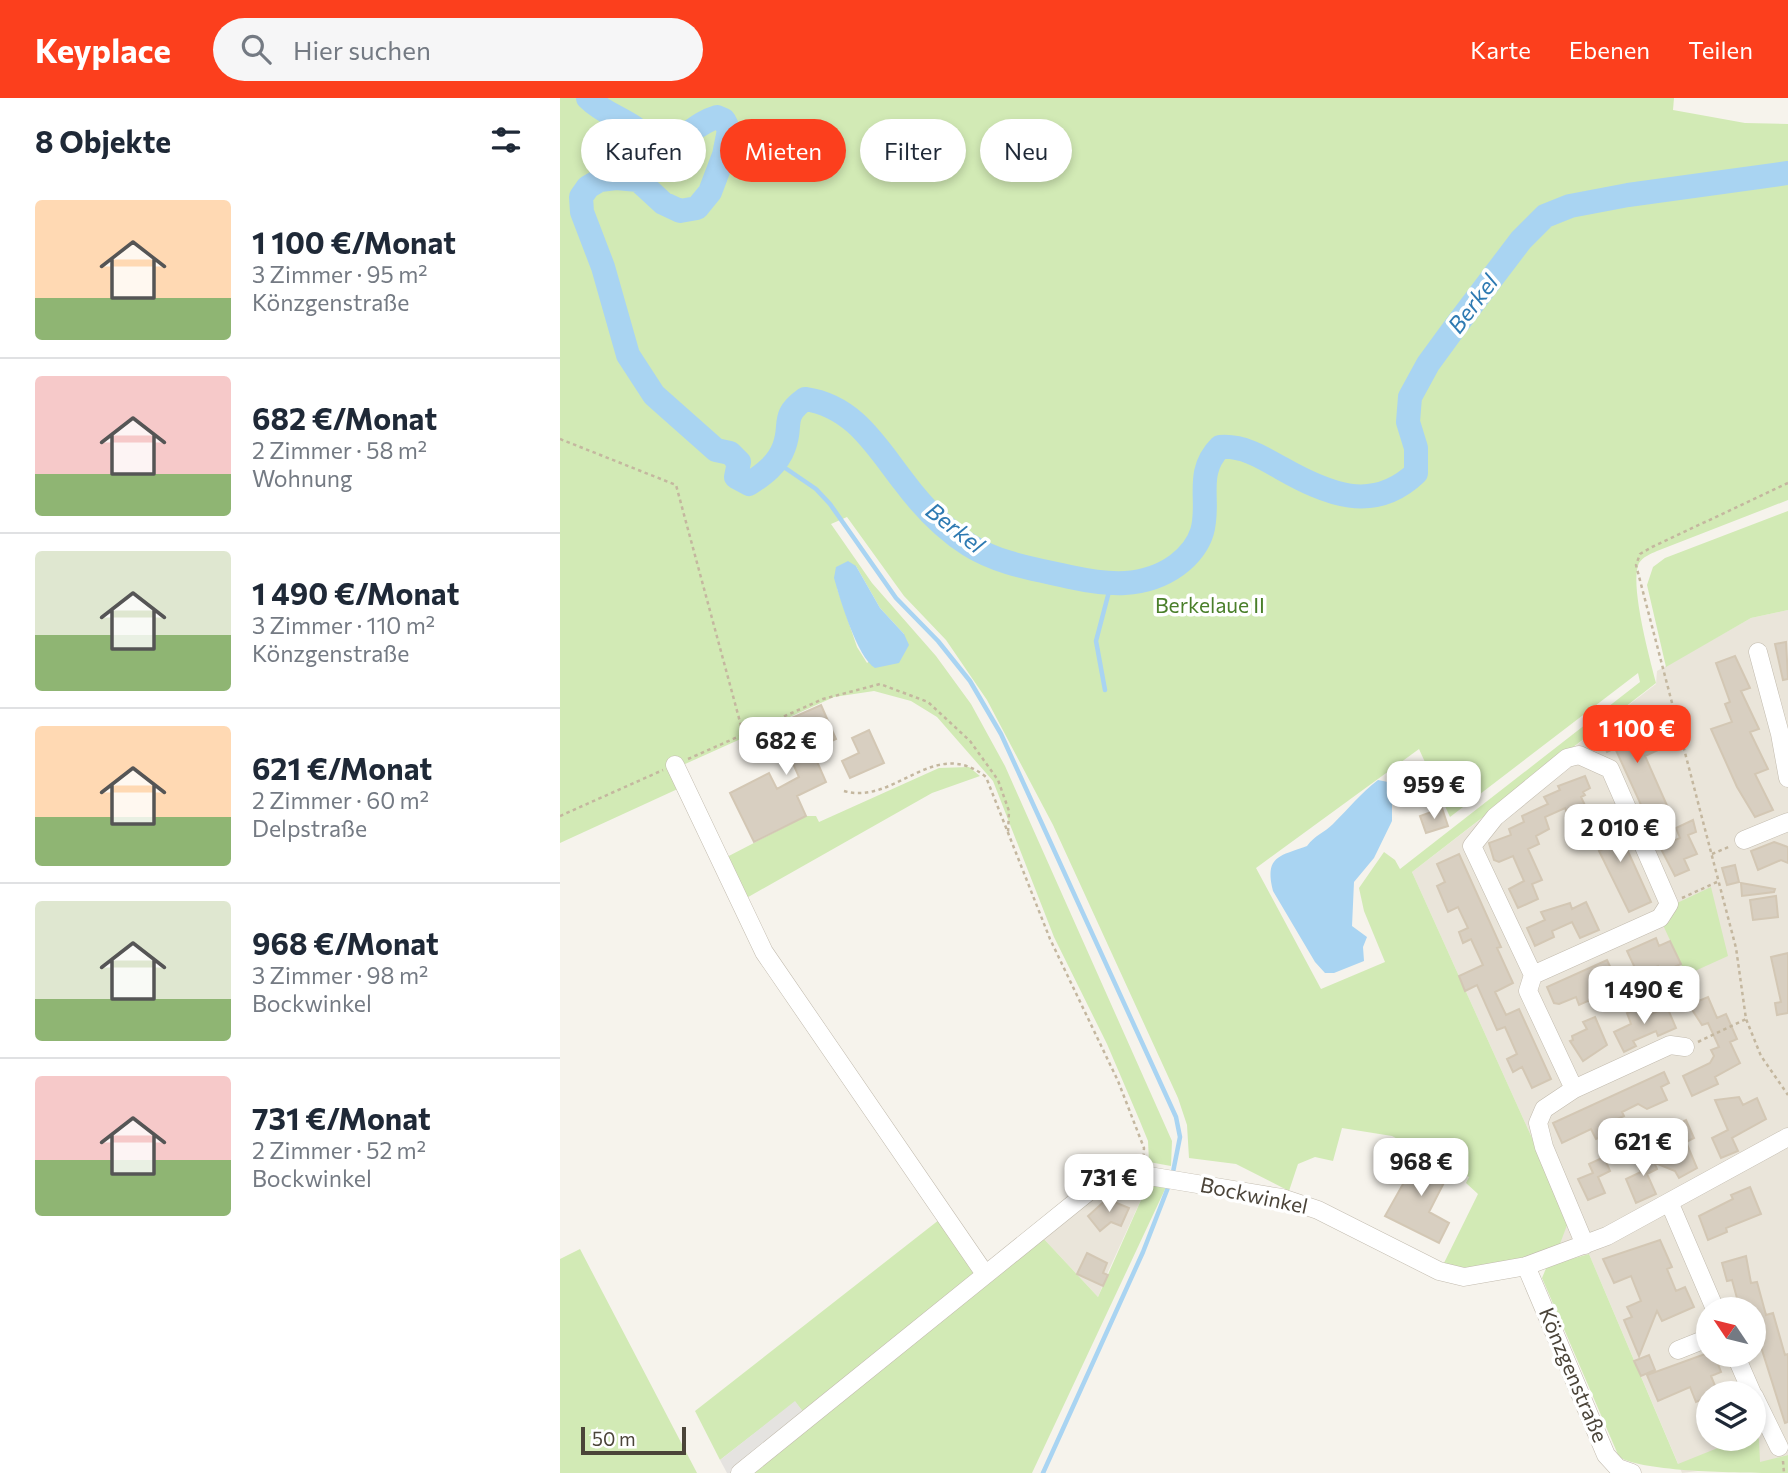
<!DOCTYPE html>
<html lang="de">
<meta charset="utf-8">
<style>
:root{--surface:#fff;--page:#f6f6f7;--text:#1f2937;--muted:#747a83;--line:#e0e1e3;--accent:#fc3f1d}
body{margin:0;font-family:Commissioner,sans-serif;background:var(--page);color:var(--text);height:100vh;display:flex;flex-direction:column;font-size:26px;white-space:nowrap}
*{box-sizing:border-box;margin:0}
p{font-size:23px;color:var(--muted)}
.icon{flex:none;width:38px;height:38px;fill:none;stroke:currentColor;stroke-width:2;stroke-linecap:round;stroke-linejoin:round}
.map{position:relative;flex:1;overflow:hidden}
.details{display:flex;flex-direction:column;background:var(--surface);width:560px}
.details>*{flex:none}
.banner{position:absolute;left:21px;top:21px;width:665px;height:63px;display:flex;gap:14px}
.needle{width:46px;rotate:305deg}
.fabs{position:absolute;left:1136px;top:1199px;display:grid;gap:14px}
.fabs a{display:grid;place-items:center;width:70px;height:70px;border-radius:50%;background:var(--surface);box-shadow:0 4px 10px #0003;font-size:35px}
.scale{position:absolute;left:21px;bottom:18px;width:105px;box-sizing:border-box;padding-left:7px;border:4px solid #4b4439;border-top:0;font-size:19px;line-height:24px;white-space:nowrap;color:#4b4439;-webkit-text-stroke:5px #fff;paint-order:stroke}
.price{position:absolute;translate:-50% -60px;padding:0 16px;border-radius:14px;background:#fff;color:#222;font-size:23px;line-height:46px;filter:drop-shadow(0 2px 4px #0008)}
.price::after{content:'';position:absolute;left:50%;top:42px;width:21px;height:16px;margin-left:-10px;background:inherit;clip-path:polygon(0 0,100% 0,50% 100%)}
.price.on{background:var(--accent);color:#fff}
ul{padding:0;list-style:none}
li{display:flex;align-items:center;gap:21px;height:175px;padding:0 35px}
li+li{border-top:2px solid var(--line)}
li span{display:grid;place-items:center;flex:none;width:196px;height:140px;border-radius:7px;color:#555}
li>.icon{margin-inline-start:auto}
span .icon{width:84px;height:84px;fill:#fffc;stroke-width:1}
li b{font-size:30px}
h2{display:flex;justify-content:space-between;align-items:center;height:84px;padding:0 35px;font-size:30px}
.tag{padding:0 24px;border-radius:32px;background:var(--surface);box-shadow:0 4px 10px #0003;font-size:24px;line-height:63px}
.tag.on{background:var(--accent);color:#fff}
header{display:flex;align-items:center;gap:42px;box-sizing:border-box;height:98px;padding:0 35px;background:var(--accent);color:#fff}
header strong{font-size:33px}
nav{display:flex;gap:38px;margin-inline-start:auto;font-size:24px}
.search{width:490px;height:63px;background:var(--page);display:flex;align-items:center;gap:18px;box-sizing:border-box;padding:0 24px;border-radius:38px;color:var(--muted);font-size:26px}
main{display:flex;flex:1;min-height:0}
.map>svg:first-child{display:block}
.residential{fill:#eae5da;fill-rule:evenodd}
.green{fill:#d2eab5;fill-rule:evenodd}
.parking{fill:#e5e3e0}
.water{fill:#a9d4f2}
.lines{fill:none;stroke-linecap:round;stroke-linejoin:round}
.stream{stroke:#a9d4f2;stroke-width:4.5}
.river{stroke:#a9d4f2;stroke-width:24}
.building{fill:#d8cfc1;stroke:#d3c7b4;stroke-width:2}
.minor-casing{stroke:#c2bbae;stroke-width:19}
.path{stroke:#c4b79f;stroke-width:2.5;stroke-dasharray:3.5 3.5;stroke-linecap:butt}
.minor{stroke:#fff;stroke-width:18}
.labels{text-anchor:middle;stroke-width:7;stroke-linejoin:round;paint-order:stroke}
.park-label{font-size:21px;fill:#4a7f2a;stroke:#fff}
.street-label{font-size:21px;fill:#4b4439;stroke:#fff}
.water-label{font-size:23px;font-style:italic;fill:#2e7ab2;stroke:#fff}
</style>
<header>
<strong>Keyplace</strong>
<div class="search"><svg class="icon" aria-label="search" viewBox="0 0 24 24"><circle cx="10" cy="10" r="6"/><path d="M15 15l6 6"/></svg>Hier suchen</div>
<nav><a>Karte</a><a>Ebenen</a><a>Teilen</a></nav>
</header>
<main>
<section class="details">
<h2>8 Objekte<svg class="icon" aria-label="filters" viewBox="0 0 24 24"><path d="M4 7h16M4 17h16"/><circle cx="9" cy="7" r="2"/><circle cx="15" cy="17" r="2"/></svg></h2>
<ul>
<li><span style="background:linear-gradient(#ffd9b3 70%,#8fb573 0)"><svg class="icon" aria-label="home" viewBox="0 0 24 24"><path d="M3 11l9-7 9 7M6 9v11h12V9"/></svg></span><div><b>1 100 €/Monat</b><p>3 Zimmer · 95 m²</p><p>Könzgenstraße</p></div></li>
<li><span style="background:linear-gradient(#f6c9c9 70%,#8fb573 0)"><svg class="icon" aria-label="home" viewBox="0 0 24 24"><path d="M3 11l9-7 9 7M6 9v11h12V9"/></svg></span><div><b>682 €/Monat</b><p>2 Zimmer · 58 m²</p><p>Wohnung</p></div></li>
<li><span style="background:linear-gradient(#dfe7d0 60%,#8fb573 0)"><svg class="icon" aria-label="home" viewBox="0 0 24 24"><path d="M3 11l9-7 9 7M6 9v11h12V9"/></svg></span><div><b>1 490 €/Monat</b><p>3 Zimmer · 110 m²</p><p>Könzgenstraße</p></div></li>
<li><span style="background:linear-gradient(#ffd9b3 65%,#8fb573 0)"><svg class="icon" aria-label="home" viewBox="0 0 24 24"><path d="M3 11l9-7 9 7M6 9v11h12V9"/></svg></span><div><b>621 €/Monat</b><p>2 Zimmer · 60 m²</p><p>Delpstraße</p></div></li>
<li><span style="background:linear-gradient(#dfe7d0 70%,#8fb573 0)"><svg class="icon" aria-label="home" viewBox="0 0 24 24"><path d="M3 11l9-7 9 7M6 9v11h12V9"/></svg></span><div><b>968 €/Monat</b><p>3 Zimmer · 98 m²</p><p>Bockwinkel</p></div></li>
<li><span style="background:linear-gradient(#f6c9c9 60%,#8fb573 0)"><svg class="icon" aria-label="home" viewBox="0 0 24 24"><path d="M3 11l9-7 9 7M6 9v11h12V9"/></svg></span><div><b>731 €/Monat</b><p>2 Zimmer · 52 m²</p><p>Bockwinkel</p></div></li>
</ul>
</section>
<div class="map">
<svg width="1228" height="1375" viewBox="0 0 1228 1375">
<rect width="100%" height="100%" fill="#f6f3ec"/>
<path class="residential" d="M 1228,512 L 1228,1357 L 1200,1365 L 1122,1375 L 1029,1156 L 987,1168 L 1009,1122 L 852,774 L 1096,586 L 1097,573 L 1191,520 ZM 1148,1211 L 1194,1211 L 1194,1256 L 1148,1256 ZM 1148,1295 L 1194,1295 L 1194,1340 L 1148,1340 Z
M 589,1084 L 547,1176 L 538,1199 L 483,1140 L 543,1090 L 555,1086 Z"/>
<path class="green" d="M 0,0 L 1114,0 L 1113,12 L 1185,25 L 1228,26 L 1228,402 L 1097,453 C 1090,456 1083,459 1079,465 C 1069,485 1090,562 1096,585 L 852,774 L 1009,1122 L 998,1151 L 913,1172 L 883,1167 L 918,1096 L 906,1085 L 909,1079 L 832,1038 L 782,1030 L 773,1063 L 755,1059 L 738,1066 L 729,1093 L 676,1066 L 629,1060 L 627,1027 L 618,1000 L 493,727 L 427,602 L 386,542 L 344,498 L 287,419 L 271,426 L 312,485 L 376,558 L 411,606 L 445,668 L 612,1043 L 611,1068 L 589,1064 L 588,1043 L 579,1021 L 547,946 L 494,839 L 433,683 L 377,619 L 351,603 L 314,593 L 274,599 L 114,671 L 122,689 L 0,745 ZM 296,468 L 320,510 L 344,536 L 307,565 L 297,549 L 277,490 ZM 1078,575 L 1080,584 L 840,771 L 835,762 L 824,754 L 799,790 L 804,813 L 825,864 L 761,891 L 696,770 L 859,651 L 890,719 Z
M 1228,413 L 1228,512 L 1191,520 L 1106,569 L 1087,487 L 1093,469 L 1105,460 Z
M 409,669 L 420,678 L 372,695 L 183,802 L 163,761 L 246,718 L 256,718 L 259,724 L 379,670 Z
M 1151,789 L 1168,858 L 1126,877 L 1103,827 L 1109,824 L 1117,805 Z
M 589,1084 L 607,1087 L 472,1375 L 193,1375 L 483,1140 L 538,1199 Z
M 384,1118 L 413,1168 L 415,1181 L 244,1315 L 235,1304 L 160,1362 L 135,1313 Z
M 20,1151 L 137,1375 L 0,1375 L 0,1161 Z
M 1029,1156 L 1118,1366 L 1180,1341 L 1194,1340 L 1196,1334 L 1199,1342 L 1200,1364 L 1228,1357 L 1228,1375 C 1191,1375 1085,1375 1059,1359 L 982,1180 L 987,1168 Z"/>
<path class="parking" d="M 235,1303 L 244,1315 L 171,1375 L 167,1375 L 160,1362 Z"/>
<path class="water" d="M 288,463 L 296,468 L 320,510 L 344,536 L 349,547 L 339,565 L 315,570 C 297,559 280,501 274,480 L 276,469 Z
M 818,682 L 828,684 L 832,699 L 832,723 L 814,760 L 794,784 L 792,828 L 807,839 L 803,849 L 804,863 L 774,875 L 765,875 L 755,864 L 713,793 C 704,758 720,758 747,748 C 755,737 764,735 773,726 C 788,711 801,695 818,682 Z"/>
<g class="lines">
<path class="stream" d="M 215,363 L 256,391 L 270,406 L 336,500 L 378,543 L 410,583 L 441,636 L 616,1019 L 620,1039 L 612,1079
M 545,592 L 536,543 L 551,486
M 483,1375 L 583,1154 L 609,1087"/>
<path class="river" d="M 28,0 C 42,14 59,19 75,30 C 84,37 89,46 100,51 C 122,44 136,25 157,19 L 164,22 L 169,32 L 164,57 L 150,94 L 137,110 L 120,113 L 103,105 L 78,82 L 56,80 L 40,82 L 28,89 L 21,99 L 22,114 L 43,169 L 68,257 L 94,297 L 156,352 L 170,355 L 179,364 L 176,379 L 189,386 C 203,377 218,366 224,349 C 233,326 220,319 245,301 C 294,308 316,348 344,384 C 362,408 384,431 409,447 C 439,466 475,471 510,479 C 547,487 584,491 617,467 C 670,427 624,385 660,349 C 682,347 702,359 721,370 C 767,396 813,416 856,375 L 856,350 L 848,324 L 850,299 L 868,266 L 895,229 L 961,142 L 985,118 L 1010,108 L 1068,97 L 1228,75"/>
</g>
<path class="building" d="M 1226,544 L 1228,581 L 1223,582 L 1215,546 Z
M 1175,558 L 1190,590 L 1181,593 L 1199,631 L 1190,634 L 1208,671 L 1195,676 L 1213,712 L 1195,719 L 1177,689 L 1151,631 L 1172,624 L 1165,606 L 1170,604 L 1156,565 Z
M 261,607 L 276,641 L 252,652 L 266,684 L 237,698 L 246,718 L 194,744 L 170,695 L 209,675 L 217,691 L 239,679 L 216,627 Z
M 1071,622 L 1079,639 L 1090,634 L 1098,652 L 1085,658 L 1109,712 L 1087,720 L 1055,650 L 1047,654 L 1039,636 Z
M 309,632 L 324,665 L 290,680 L 282,663 L 299,655 L 292,640 Z
M 1025,678 L 1030,690 L 1023,694 L 1025,697 L 1021,699 L 1032,722 L 1014,730 L 1005,710 L 985,719 L 989,731 L 976,738 L 979,746 L 968,751 L 982,782 L 972,786 L 978,801 L 958,810 L 949,791 L 964,783 L 953,758 L 939,764 L 934,762 L 929,745 L 951,737 L 949,731 L 964,724 L 962,718 L 988,706 L 984,699 L 1000,692 L 998,688 Z
M 882,710 L 888,728 L 866,735 L 860,718 Z
M 1051,716 L 1091,804 L 1069,814 L 1039,753 L 1043,751 L 1031,725 Z
M 1133,722 L 1136,734 L 1128,737 L 1137,756 L 1124,761 L 1129,772 L 1115,778 L 1100,749 L 1120,740 L 1116,730 Z
M 1214,744 L 1228,749 L 1228,765 L 1221,762 L 1198,772 L 1191,753 Z
M 899,756 L 941,849 L 937,850 L 953,885 L 935,894 L 946,917 L 959,911 L 991,981 L 972,990 L 962,969 L 953,974 L 947,961 L 957,956 L 945,929 L 937,932 L 917,887 L 905,893 L 899,878 L 923,867 L 911,841 L 903,845 L 899,834 L 908,830 L 898,809 L 888,814 L 877,788 L 885,784 L 877,766 Z
M 1175,767 L 1179,784 L 1167,787 L 1162,770 Z
M 1181,785 L 1215,791 L 1214,794 L 1182,798 Z
M 1216,798 L 1218,819 L 1193,822 L 1190,802 Z
M 1026,804 L 1039,832 L 1020,840 L 1012,824 L 992,833 L 994,839 L 975,848 L 967,830 L 985,822 L 981,814 L 1010,805 L 1012,811 Z
M 1096,840 L 1099,848 L 1110,843 L 1121,866 L 1101,875 L 1098,868 L 1084,874 L 1075,870 L 1067,853 Z
M 1228,855 L 1228,915 L 1217,917 L 1215,905 L 1221,904 L 1211,859 Z
M 1047,862 L 1055,879 L 1035,890 L 1039,898 L 1019,907 L 1016,899 L 999,906 L 994,905 L 987,889 Z
M 1148,899 L 1157,920 L 1166,916 L 1177,941 L 1170,944 L 1180,965 L 1155,979 L 1158,986 L 1132,998 L 1123,978 L 1150,965 L 1154,958 L 1151,952 L 1159,949 L 1148,925 L 1142,927 L 1129,907 Z
M 1085,909 L 1089,917 L 1107,909 L 1116,930 L 1098,938 L 1096,933 L 1073,943 L 1076,948 L 1064,954 L 1054,934 L 1071,926 L 1067,915 Z
M 1035,919 L 1047,947 L 1023,963 L 1010,943 L 1013,942 L 1012,938 L 1027,931 L 1023,924 Z
M 1104,974 L 1109,985 L 1101,989 L 1107,1002 L 1087,1011 L 1078,1006 L 1062,1014 L 1064,1018 L 1044,1027 L 1048,1036 L 1036,1041 L 1031,1031 L 1002,1045 L 993,1025 Z
M 1179,999 L 1183,1007 L 1197,1000 L 1206,1021 L 1172,1040 L 1178,1053 L 1161,1060 L 1152,1040 L 1168,1032 L 1155,1002 Z
M 1126,1022 L 1134,1040 L 1126,1044 L 1137,1070 L 1119,1080 L 1115,1073 L 1095,1065 L 1119,1054 L 1111,1038 L 1119,1034 L 1116,1027 Z
M 1089,1053 L 1097,1071 L 1087,1076 L 1096,1096 L 1076,1105 L 1066,1081 L 1081,1074 L 1074,1059 Z
M 861,1054 L 892,1069 L 869,1114 L 889,1125 L 879,1145 L 825,1118 Z
M 1044,1059 L 1050,1073 L 1038,1079 L 1045,1095 L 1028,1102 L 1018,1081 L 1033,1075 L 1029,1066 Z
M 1190,1089 L 1201,1116 L 1166,1130 L 1167,1134 L 1148,1142 L 1139,1118 L 1173,1101 L 1171,1097 Z
M 547,1101 L 569,1110 L 561,1128 L 551,1124 L 540,1133 L 528,1118 Z
M 1100,1142 L 1112,1169 L 1107,1171 L 1116,1193 L 1125,1189 L 1134,1209 L 1102,1223 L 1097,1213 L 1079,1258 L 1064,1222 L 1072,1219 L 1067,1209 L 1081,1203 L 1071,1178 L 1054,1185 L 1043,1161 Z
M 527,1155 L 547,1165 L 543,1175 L 548,1177 L 543,1188 L 517,1176 Z
M 1186,1158 L 1191,1185 L 1197,1184 L 1206,1217 L 1213,1215 L 1225,1257 L 1228,1256 L 1228,1324 L 1225,1325 L 1201,1249 L 1195,1250 L 1194,1211 L 1180,1211 L 1172,1182 L 1167,1183 L 1162,1165 Z
M 1145,1256 L 1154,1256 L 1161,1274 L 1151,1278 L 1158,1295 L 1148,1295 L 1148,1299 L 1136,1304 L 1130,1289 L 1098,1303 L 1087,1277 Z
M 1089,1257 L 1095,1272 L 1081,1278 L 1074,1263 Z"/>
<g class="lines">
<defs>
<path id="minor" d="M 1198,554 L 1220,636 L 1228,680
M 115,667 L 204,854 L 425,1176
M 1184,742 L 1228,724
M 973,877 L 912,748 L 935,719 L 1007,660 L 1019,657 L 1050,671 L 1109,806 L 1100,820 L 973,877 L 968,893 L 1014,991 L 984,1011 L 978,1025 L 984,1049 L 1025,1147
M 1014,991 L 1110,947 L 1125,949
M 1110,1106 L 1155,1211
M 966,1168 L 1046,1357 L 1058,1370 L 1072,1375
M 1118,1252 L 1148,1240
M 1175,1256 L 1192,1295
M 1194,1298 L 1219,1349
M 180,1375 L 533,1090 L 567,1077 L 583,1077 L 722,1100 L 758,1112 L 879,1173 L 904,1179 L 966,1168 L 1047,1138 L 1228,1039"/>
</defs>
<use href="#minor" class="minor-casing"/>
<path class="path" d="M 0,341 L 116,387 L 183,635
M 1228,385 L 1092,449 L 1080,456 L 1076,467 L 1176,850 L 1186,921 L 1201,958 L 1228,997
M 128,661 L 263,601 L 320,586 L 368,604 L 410,643 L 438,682 L 449,713 L 448,735
M 284,693 C 335,708 374,637 426,679 L 490,841 L 558,983 L 584,1050 L 583,1063
M 0,718 L 103,672
M 1152,756 L 1171,748
M 1122,800 L 1157,784
M 1138,944 L 1186,921
M 1223,1363 L 1224,1375"/>
<use href="#minor" class="minor"/>
</g>
<g class="labels">
<g class="park-label">
<text x="650" y="515">Berkelaue II</text>
</g>
<g class="street-label">
<text transform="translate(694 1098) rotate(12)" y="7">Bockwinkel</text>
<text transform="translate(1013 1277) rotate(67)" y="7">Könzgenstraße</text>
</g>
<g class="water-label">
<text transform="translate(913 206) rotate(-53)" y="8">Berkel</text>
<text transform="translate(395 430) rotate(38)" y="8">Berkel</text>
</g>
</g>
</svg>
<div class="fabs">
<a><svg class="needle" viewBox="-14 -14 28 28"><path d="M0-13l5 13h-10z" fill="#e53935"/><path d="M0 13l5-13h-10z" fill="#747a83"/></svg></a>
<a><svg class="icon" aria-label="layers" viewBox="0 0 24 24"><path d="M12 4l9 5-9 5-9-5zM3 14l9 5 9-5"/></svg></a>
</div>
<div class="scale">50 m</div>
<b class="price on" style="left:1077px;top:667px">1 100 €</b>
<b class="price" style="left:226px;top:679px">682 €</b>
<b class="price" style="left:874px;top:723px">959 €</b>
<b class="price" style="left:1060px;top:766px">2 010 €</b>
<b class="price" style="left:1084px;top:928px">1 490 €</b>
<b class="price" style="left:1083px;top:1080px">621 €</b>
<b class="price" style="left:861px;top:1100px">968 €</b>
<b class="price" style="left:549px;top:1116px">731 €</b>
<div class="banner">
<a class="tag">Kaufen</a>
<a class="tag on">Mieten</a>
<a class="tag">Filter</a>
<a class="tag">Neu</a>
</div>
</div>
</main>
